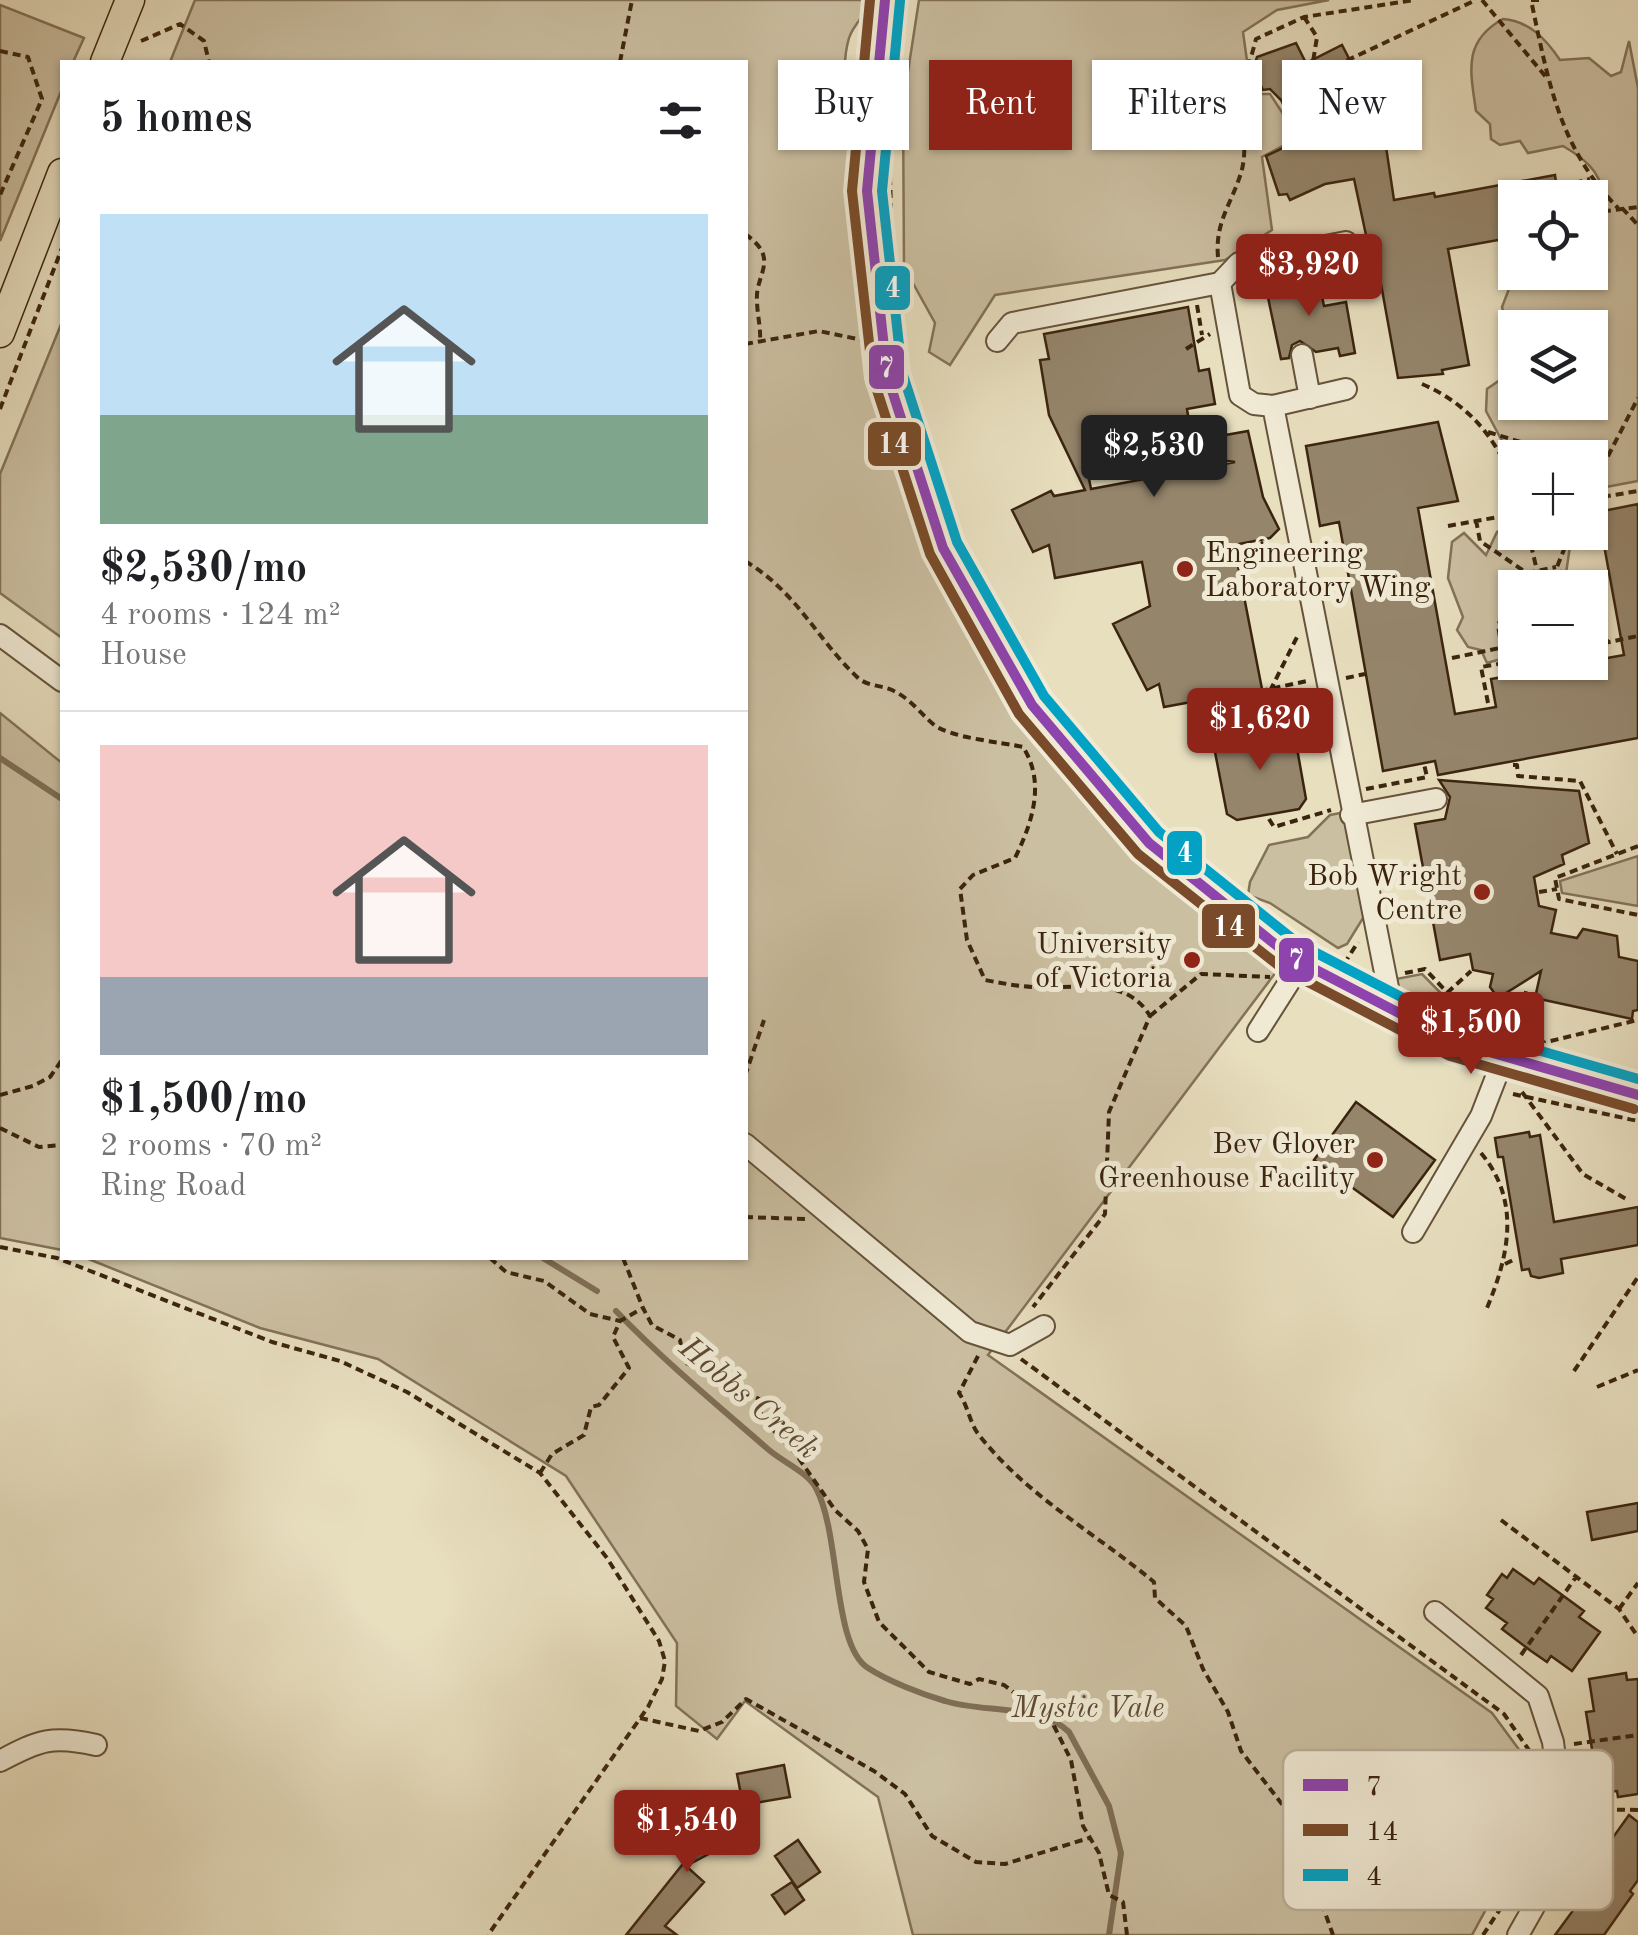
<!DOCTYPE html>
<meta charset="utf-8">
<style>
:root{--surface:#fff;--page:#f2f2f2;--text:#202124;--muted:#757577;--line:#e0e0e0;--accent:#8f2418}
body{margin:0;font-family:"Old Standard TT",serif;background:var(--page);color:var(--text);height:100vh;display:flex;flex-direction:column;font-size:38px;white-space:nowrap}
*{box-sizing:border-box;margin:0}
p{font-size:32px;color:var(--muted)}
.icon{flex:none;width:55px;height:55px;fill:none;stroke:currentColor;stroke-width:2;stroke-linecap:round;stroke-linejoin:round}
.map{position:relative;flex:1;overflow:hidden}
.sheet{position:absolute;left:60px;top:60px;width:688px;height:1200px;display:flex;flex-direction:column;background:var(--surface);border-radius:0px;box-shadow:0 2px 8px #0004}
.sheet>*{flex:none}
.hud{position:absolute;left:778px;top:60px;width:710px;height:90px;display:flex;gap:20px}
.controls{position:absolute;left:1498px;top:180px;display:grid;gap:20px}
.controls a{display:grid;place-items:center;width:110px;height:110px;border-radius:0px;background:var(--surface);box-shadow:0 2px 8px #0004;font-size:50px}
.price{position:absolute;translate:-50% -85px;padding:0 22px;border-radius:10px;background:var(--accent);color:#fff;font-size:32px;line-height:65px;filter:drop-shadow(0 2px 5px #0008)}
.price::after{content:'';position:absolute;left:50%;top:60px;width:30px;height:22px;margin-left:-15px;background:inherit;clip-path:polygon(0 0,100% 0,50% 100%)}
.price.on{background:#222;color:#fff}
ul{padding:0;list-style:none}
li{display:grid;align-content:center;gap:20px;height:530px;padding:0 40px}
li+li{border-top:2px solid var(--line)}
li span{display:grid;place-items:center;height:310px;border-radius:0px;color:#555}
li>.icon{margin-inline-start:auto}
span .icon{width:180px;height:180px;fill:#fffc;stroke-width:1}
li b{font-size:42px}
h2{display:flex;justify-content:space-between;align-items:center;height:120px;padding:0 40px;font-size:42px}
.pill{padding:0 35px;border-radius:0px;background:var(--surface);box-shadow:0 2px 8px #0004;font-size:35px;line-height:90px}
.pill.on{background:var(--accent);color:#fff}
.map>svg:first-child{display:block}
.green{fill:#cbbfa1;stroke:#837258;stroke-width:2.5}
.lines{fill:none;stroke-linecap:round;stroke-linejoin:round}
.stream{stroke:#7f6e55;stroke-width:6}
.building{fill:#95856b;stroke:#3b240f;stroke-width:2.5;fill-rule:evenodd}
.minor-casing{stroke:#66533b;stroke-width:24}
.major-casing{stroke:#3b240f;stroke-width:31}
.path{stroke:#3b240f;stroke-width:4;stroke-dasharray:8 5;stroke-linecap:butt}
.minor{stroke:#f0ead5;stroke-width:20}
.major{stroke:#e8dfbf;stroke-width:28}
.bus-1-casing{stroke:#f0ead5;stroke-width:18}
.bus-2-casing{stroke:#f0ead5;stroke-width:18}
.bus-3-casing{stroke:#f0ead5;stroke-width:18}
.bus-1{stroke:#8e44ad;stroke-width:10}
.bus-2{stroke:#7a4b2a;stroke-width:10}
.bus-3{stroke:#03a2c4;stroke-width:10}
.poi-dot{fill:#8f2418;stroke:#f0ead5;stroke-width:4}
.labels{text-anchor:middle;stroke-width:10;stroke-linejoin:round;paint-order:stroke}
.poi-label{font-size:30px;fill:#3b240f;stroke:#f0ead5;text-anchor:end}
.park-label{font-size:30px;font-style:italic;fill:#5f4b34;stroke:#f0ead5}
.water-label{font-size:32px;font-style:italic;fill:#5d4932;stroke:#f0ead5}
.key{fill:#f0ead5;stroke:#baaf9a;stroke-width:2.5}
.key-label{font-size:28px;fill:#3b240f}
.line-badge{stroke:#f0ead5;stroke-width:4}
.badge-label{font-size:28px;text-anchor:middle;font-weight:bold;fill:#fff}
</style>
<div class="map">
<svg width="1638" height="1935" viewBox="0 0 1638 1935">
<rect width="100%" height="100%" fill="#e8dfbf"/>
<filter id="stains"><feTurbulence type="fractalNoise" baseFrequency=".002" numOctaves="4"/><feColorMatrix values="0 0 0 0 .2 0 0 0 0 .09 0 0 0 0 .02 0 0 0 .5 -.17"/></filter>
<radialGradient id="worn" r=".72"><stop offset=".6" stop-color="#630" stop-opacity="0"/><stop offset="1" stop-color="#630" stop-opacity=".3"/></radialGradient>
<path class="green" d="M 195,0 L 873,0 C 867,13 853,25 849,38 C 840,70 847,90 858,118 C 863,131 858,156 857,170 C 853,368 923,596 1048,750 C 1116,834 1195,901 1279,968 L 988,1355 L 1492,1713 L 1523,1755 L 1529,1830 L 1472,1935 L 913,1935 L 878,1797 L 745,1701 L 717,1739 L 676,1706 L 677,1643 L 566,1476 L 378,1359 L 260,1328 L 86,1258 L 745,1258 L 745,62 L 170,62 Z
M 919,0 L 1329,0 L 1277,10 L 1243,32 L 1248,68 L 1261,94 L 1270,94 L 1291,126 L 1290,142 L 1262,157 L 1272,230 L 1225,260 L 995,295 L 950,365 L 929,352 L 935,323 L 904,267 L 903,104 Z
M 0,5 L 84,38 L 73,62 L 62,62 L 62,89 L 0,241 Z
M 1503,19 C 1529,21 1546,39 1560,60 L 1589,58 L 1611,76 L 1621,72 L 1629,41 L 1638,88 L 1638,481 L 1590,490 L 1590,458 L 1515,458 L 1514,463 L 1486,411 L 1487,389 L 1500,380 L 1515,377 L 1515,402 L 1590,402 L 1590,328 L 1515,328 L 1515,353 L 1502,307 L 1509,289 L 1522,287 L 1536,273 L 1590,272 L 1590,231 L 1605,211 C 1605,177 1591,162 1563,146 L 1528,153 L 1520,141 L 1500,145 L 1491,139 L 1490,124 L 1476,111 C 1470,70 1463,41 1503,19 Z
M 62,322 L 62,638 L 0,593 L 0,474 Z
M 1515,523 L 1515,532 L 1572,533 L 1564,587 L 1515,588 L 1515,655 L 1487,663 L 1481,650 L 1468,647 L 1457,630 L 1463,617 L 1448,578 L 1452,542 L 1464,533 L 1486,555 L 1497,532 Z
M 0,713 L 62,763 L 62,1250 L 0,1238 Z
M 1346,812 L 1368,910 L 1347,944 L 1338,948 L 1270,903 L 1248,895 L 1250,882 L 1269,845 L 1308,837 L 1330,815 Z
M 1638,856 L 1638,906 L 1562,893 L 1560,881 Z
M 1422,974 L 1479,1032 L 1394,997 L 1391,980 Z"/>
<g class="lines">
<path class="stream" d="M 0,758 L 62,799
M 543,1258 L 597,1291
M 616,1311 C 664,1361 717,1405 769,1450 C 783,1462 807,1472 816,1488 C 841,1535 832,1645 868,1668 C 888,1681 921,1694 945,1701 C 982,1713 1040,1704 1069,1732 L 1109,1806 L 1121,1853 L 1109,1935"/>
</g>
<path class="building" d="M 1296,43 L 1306,63 L 1342,45 L 1356,72 L 1375,73 L 1394,200 L 1434,193 L 1435,197 L 1555,175 L 1558,198 L 1515,198 L 1515,237 L 1448,249 L 1469,365 L 1442,370 L 1443,374 L 1398,378 L 1377,262 L 1372,263 L 1354,179 L 1325,184 L 1290,200 L 1287,194 L 1279,195 L 1266,156 L 1294,143 L 1295,126 L 1281,100 L 1270,89 L 1263,90 L 1253,69 L 1257,57 Z
M 1318,278 L 1324,306 L 1346,302 L 1355,353 L 1340,356 L 1338,348 L 1316,352 L 1300,341 L 1292,345 L 1289,358 L 1281,359 L 1266,288 Z
M 1188,307 L 1199,371 L 1209,369 L 1215,404 L 1187,409 L 1192,441 L 1248,431 L 1263,497 L 1279,529 L 1270,538 L 1234,545 L 1262,689 L 1164,707 L 1159,684 L 1147,690 L 1113,624 L 1150,606 L 1142,562 L 1055,578 L 1049,545 L 1033,552 L 1012,510 L 1051,491 L 1054,496 L 1085,490 L 1049,415 L 1040,360 L 1049,359 L 1044,334 ZM 1111,445 L 1195,457 L 1235,462 L 1091,489 L 1085,458 Z
M 1438,422 L 1458,501 L 1418,508 L 1455,714 L 1496,707 L 1491,679 L 1624,655 L 1598,512 L 1638,504 L 1638,738 L 1438,775 L 1435,761 L 1383,771 L 1339,522 L 1320,526 L 1306,446 Z
M 1265,724 L 1267,733 L 1284,730 L 1295,737 L 1306,799 L 1299,809 L 1237,820 L 1227,814 L 1215,752 L 1222,741 L 1240,738 L 1238,729 Z
M 1439,780 L 1579,791 L 1589,843 L 1562,855 L 1564,864 L 1534,877 L 1539,906 L 1556,910 L 1551,933 L 1577,938 L 1583,929 L 1617,936 L 1619,957 L 1638,961 L 1638,1010 L 1633,1011 L 1632,1019 L 1535,998 L 1541,971 L 1498,998 L 1490,987 L 1493,974 L 1473,970 L 1470,954 L 1440,960 L 1415,824 L 1445,819 L 1450,797 Z
M 1356,1102 L 1435,1160 L 1393,1217 L 1314,1160 Z
M 1529,1132 L 1530,1137 L 1540,1135 L 1554,1222 L 1638,1207 L 1638,1245 L 1561,1259 L 1563,1273 L 1539,1278 L 1531,1276 L 1529,1269 L 1522,1270 L 1503,1157 L 1498,1157 L 1495,1138 Z
M 1638,1503 L 1638,1531 L 1592,1540 L 1587,1512 Z
M 1513,1569 L 1534,1584 L 1539,1578 L 1584,1611 L 1579,1617 L 1600,1632 L 1572,1671 L 1551,1656 L 1547,1662 L 1531,1651 L 1502,1629 L 1507,1623 L 1486,1608 L 1493,1599 L 1487,1595 L 1502,1574 L 1507,1578 Z
M 1626,1673 L 1627,1680 L 1638,1679 L 1638,1794 L 1618,1797 L 1617,1791 L 1606,1792 L 1603,1767 L 1595,1768 L 1586,1712 L 1594,1711 L 1589,1679 Z
M 784,1765 L 790,1797 L 743,1805 L 737,1774 Z
M 728,1808 L 743,1836 L 686,1866 L 704,1882 L 665,1926 L 677,1935 L 626,1935 L 698,1845 L 689,1828 Z
M 1629,1815 L 1638,1822 L 1638,1880 L 1630,1891 L 1633,1894 L 1604,1935 L 1555,1935 L 1580,1901 L 1579,1893 L 1599,1864 L 1596,1861 Z
M 798,1840 L 820,1872 L 797,1888 L 775,1856 Z
M 792,1882 L 804,1900 L 785,1914 L 772,1895 Z"/>
<g class="lines">
<defs>
<path id="minor" d="M 885,0 C 781,514 1129,1001 1638,1095
M 1220,283 L 1240,395 L 1254,404 L 1273,406 L 1394,1018
M 997,341 L 1012,323 L 1220,283 L 1239,263 L 1346,242
M 1302,355 L 1310,398
M 1273,406 L 1346,389
M 0,635 L 62,681
M 1351,815 L 1436,799
M 1258,1031 L 1300,965
M 745,1144 L 970,1332 L 1010,1345 L 1044,1326
M 1413,1232 L 1481,1116 L 1502,1062
M 1435,1612 L 1538,1696 L 1553,1742 L 1561,1808 L 1553,1873 L 1518,1935
M 0,1761 C 39,1740 53,1735 96,1745"/>
<path id="major" d="M 105,62 L 130,0
M 0,333 L 62,173"/>
</defs>
<use href="#minor" class="minor-casing"/>
<use href="#major" class="major-casing"/>
<path class="path" d="M 1482,0 L 1546,77
M 1539,0 L 1531,0 C 1548,80 1559,148 1618,208
M 1304,17 L 1317,37 L 1312,68
M 141,41 L 180,24 L 204,41 L 209,62
M 0,51 L 28,57 L 42,99 L 0,195
M 620,62 L 632,0
M 1335,66 L 1476,0
M 890,177 L 891,208
M 1562,186 L 1590,179
M 1622,208 L 1638,225
M 1590,213 L 1638,207
M 745,234 C 781,259 755,274 757,300 C 757,314 761,327 760,342
M 1218,257 C 1215,223 1230,206 1240,176 C 1249,151 1241,124 1242,99 C 1244,77 1251,59 1256,39 L 1304,17 L 1414,0
M 1197,305 L 1202,335
M 745,344 L 819,331 L 862,340
M 1186,349 L 1210,334
M 1422,384 C 1469,404 1499,440 1515,489
M 0,409 L 62,248
M 1488,432 L 1527,444 L 1552,458
M 1568,458 L 1607,456
M 1590,491 L 1638,398
M 1590,499 L 1638,491
M 1476,520 L 1480,541 L 1527,573 L 1518,588
M 1448,526 L 1515,514
M 1528,532 L 1541,588
M 1319,549 L 1334,546
M 1224,557 L 1278,546
M 745,561 C 797,592 816,638 857,677 C 866,686 880,685 892,690 C 911,699 919,712 933,724 C 949,738 1001,742 1023,747 C 1046,783 1032,823 1015,858 L 973,875 L 960,889 L 967,940 L 985,980 C 1001,983 1016,986 1032,987 C 1072,990 1125,974 1150,1016 L 1109,1112 L 1105,1214 L 1033,1307
M 1527,573 L 1556,567
M 1571,588 L 1557,567 L 1571,532
M 1515,594 L 1498,625 L 1504,663 L 1515,661
M 1590,616 L 1608,642
M 1498,625 L 1515,623
M 1590,646 L 1638,636
M 1452,658 L 1500,648
M 1346,678 L 1365,674
M 1270,691 L 1297,637
M 1209,702 L 1307,681
M 1488,703 L 1481,667 L 1504,663
M 1513,765 L 1517,765 L 1518,776 L 1580,781 L 1617,854
M 1366,789 L 1427,777 L 1424,764
M 1269,819 L 1274,827 L 1331,810
M 1638,846 L 1555,878 L 1559,899 L 1638,915
M 1539,892 L 1557,889
M 1344,964 L 1358,942
M 1405,973 L 1425,969 L 1480,1027
M 1447,993 L 1471,971
M 1150,1016 L 1201,974 L 1270,977
M 1515,1037 L 1527,988
M 1538,1044 L 1638,1020
M 745,1076 L 764,1020
M 1522,1092 L 1583,1174 L 1628,1200
M 1513,1094 L 1638,1121
M 0,1095 L 33,1086 L 50,1077 L 62,1060
M 0,1128 L 39,1147 L 62,1145
M 1481,1153 C 1521,1201 1509,1255 1487,1308
M 745,1217 L 805,1219
M 0,1247 L 57,1258 L 272,1342 L 340,1361 L 407,1392 L 540,1473 L 607,1558 L 659,1641 L 665,1661 L 662,1679 L 648,1707 L 488,1935
M 490,1258 L 506,1272 L 544,1281 L 590,1314 L 620,1321
M 623,1258 L 643,1308
M 672,1258 L 674,1258
M 1505,1264 L 1515,1259
M 978,1356 L 959,1393 C 968,1406 970,1424 979,1435 C 1027,1496 1095,1533 1154,1582 L 1155,1598 L 1186,1626 L 1203,1669 L 1228,1712 L 1241,1751 L 1288,1812 L 1306,1858 L 1321,1878 L 1322,1904 L 1333,1935
M 1021,1359 L 1504,1714 L 1533,1756
M 1574,1371 L 1638,1277
M 1597,1387 L 1638,1370
M 540,1473 L 552,1454 L 584,1435 L 591,1407 L 599,1405 L 629,1368 L 613,1337 L 620,1321 L 643,1308 L 652,1325 L 680,1340 L 684,1362 L 761,1400 L 761,1417 L 795,1453 L 835,1510 L 858,1531 L 868,1549 L 864,1582 L 879,1622 L 929,1672 L 970,1684 L 979,1679 L 1004,1685 L 1025,1701 L 1040,1699 L 1053,1707 L 1054,1726 L 1071,1760 L 1083,1826 L 1099,1853 L 1109,1895 L 1123,1902 L 1127,1935
M 1501,1520 L 1619,1609 L 1638,1637
M 1619,1609 L 1638,1583
M 1521,1655 L 1576,1577
M 640,1718 L 699,1731 L 722,1722 L 746,1699 L 874,1771 L 905,1794 L 932,1836 L 976,1862 L 1005,1864 L 1089,1838
M 1574,1744 L 1638,1735
M 1578,1809 L 1638,1810
M 1483,1935 L 1510,1894 L 1536,1839"/>
<use href="#minor" class="minor"/>
<use href="#major" class="major"/>
<defs>
<path id="bus-1" d="M 885,0 L 867,191 L 887,375 L 943,548 L 1032,705 L 1149,843 L 1291,957 L 1455,1042 L 1638,1095"/>
<path id="bus-2" d="M 870,0 L 852,191 L 873,378 L 930,554 L 1019,714 L 1138,854 L 1283,969 L 1450,1056 L 1634,1109"/>
<path id="bus-3" d="M 900,1 L 882,191 L 902,372 L 957,542 L 1044,696 L 1159,832 L 1299,944 L 1461,1028 L 1638,1079"/>
</defs>
<use href="#bus-1" class="bus-1-casing"/>
<use href="#bus-2" class="bus-2-casing"/>
<use href="#bus-3" class="bus-3-casing"/>
<use href="#bus-1" class="bus-1"/>
<use href="#bus-2" class="bus-2"/>
<use href="#bus-3" class="bus-3"/>
</g>
<g class="poi-dot">
<circle cx="1185" cy="569" r="10"/>
<circle cx="1482" cy="892" r="10"/>
<circle cx="1192" cy="960" r="10"/>
<circle cx="1375" cy="1160" r="10"/>
</g>
<g class="labels">
<g class="poi-label">
<text x="1205" y="562" text-anchor="start">Engineering<tspan x="1205" dy="34">Laboratory Wing</tspan></text>
<text x="1462" y="885">Bob Wright<tspan x="1462" dy="34">Centre</tspan></text>
<text x="1172" y="953">University<tspan x="1172" dy="34">of Victoria</tspan></text>
<text x="1355" y="1153">Bev Glover<tspan x="1355" dy="34">Greenhouse Facility</tspan></text>
</g>
<g class="park-label">
<text x="1088" y="1717">Mystic Vale</text>
</g>
<g class="water-label">
<text transform="translate(750 1397) rotate(40)" y="11">Hobbs Creek</text>
</g>
</g>
<rect x="1283" y="1750" width="330" height="160" rx="15" class="key"/>
<rect x="1303" y="1779" width="45" height="12" fill="#8e44ad"/>
<rect x="1303" y="1824" width="45" height="12" fill="#7a4b2a"/>
<rect x="1303" y="1869" width="45" height="12" fill="#03a2c4"/>
<g class="key-label">
<text x="1366" y="1795">7</text>
<text x="1366" y="1840">14</text>
<text x="1366" y="1885">4</text>
</g>
<g class="line-badge">
<rect x="873" y="264" width="39" height="48" rx="10" fill="#03a2c4"/>
<rect x="867" y="343" width="39" height="48" rx="10" fill="#8e44ad"/>
<rect x="866" y="420" width="57" height="48" rx="10" fill="#7a4b2a"/>
<rect x="1165" y="829" width="39" height="48" rx="10" fill="#03a2c4"/>
<rect x="1200" y="902" width="57" height="48" rx="10" fill="#7a4b2a"/>
<rect x="1277" y="936" width="39" height="48" rx="10" fill="#8e44ad"/>
</g>
<g class="badge-label">
<text x="893" y="297">4</text>
<text x="886" y="377">7</text>
<text x="894" y="453">14</text>
<text x="1185" y="862">4</text>
<text x="1229" y="936">14</text>
<text x="1296" y="969">7</text>
</g>
<rect width="100%" height="100%" filter="url(#stains)"/>
<rect width="100%" height="100%" fill="url(#worn)"/>
</svg>
<div class="controls">
<a><svg class="icon" aria-label="locate" viewBox="0 0 24 24"><circle cx="12" cy="12" r="6"/><path d="M12 2v4M12 18v4M2 12h4M18 12h4"/></svg></a>
<a><svg class="icon" aria-label="layers" viewBox="0 0 24 24"><path d="M12 4l9 5-9 5-9-5zM3 14l9 5 9-5"/></svg></a>
<a>+</a>
<a>−</a>
</div>
<b class="price" style="left:1309px;top:319px">$3,920</b>
<b class="price on" style="left:1154px;top:500px">$2,530</b>
<b class="price" style="left:1260px;top:773px">$1,620</b>
<b class="price" style="left:1471px;top:1077px">$1,500</b>
<b class="price" style="left:687px;top:1875px">$1,540</b>
<div class="hud">
<a class="pill">Buy</a>
<a class="pill on">Rent</a>
<a class="pill">Filters</a>
<a class="pill">New</a>
</div>
<section class="sheet">
<h2>5 homes<svg class="icon" aria-label="filters" viewBox="0 0 24 24"><path d="M4 7h16M4 17h16"/><circle cx="9" cy="7" r="2"/><circle cx="15" cy="17" r="2"/></svg></h2>
<ul>
<li><span style="background:linear-gradient(#bfe0f5 65%,#7fa58c 0)"><svg class="icon" aria-label="home" viewBox="0 0 24 24"><path d="M3 11l9-7 9 7M6 9v11h12V9"/></svg></span><div><b>$2,530/mo</b><p>4 rooms · 124 m²</p><p>House</p></div></li>
<li><span style="background:linear-gradient(#f6c9c9 75%,#9aa5b1 0)"><svg class="icon" aria-label="home" viewBox="0 0 24 24"><path d="M3 11l9-7 9 7M6 9v11h12V9"/></svg></span><div><b>$1,500/mo</b><p>2 rooms · 70 m²</p><p>Ring Road</p></div></li>
</ul>
</section>
</div>
